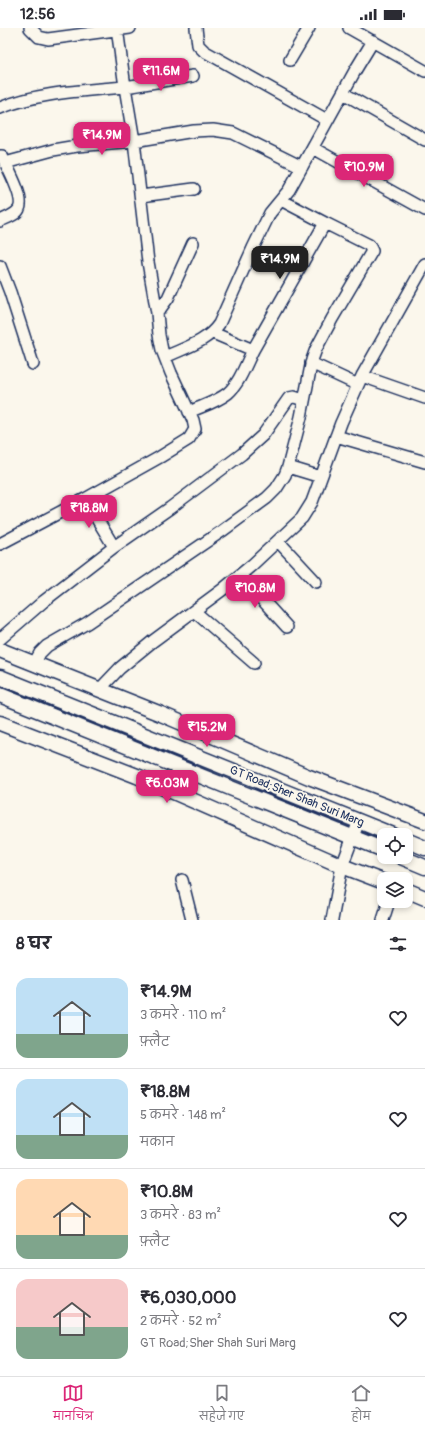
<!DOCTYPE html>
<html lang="hi">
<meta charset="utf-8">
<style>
:root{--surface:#fff;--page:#f7f7f7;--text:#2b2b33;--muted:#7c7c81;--line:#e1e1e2;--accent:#db2777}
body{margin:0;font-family:Pangolin,"Playpen Sans Deva",sans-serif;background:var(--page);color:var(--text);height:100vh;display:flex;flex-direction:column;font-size:15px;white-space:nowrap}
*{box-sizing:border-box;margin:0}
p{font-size:13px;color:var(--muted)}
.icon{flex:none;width:22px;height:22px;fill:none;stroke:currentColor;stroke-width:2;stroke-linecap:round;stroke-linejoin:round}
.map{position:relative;height:892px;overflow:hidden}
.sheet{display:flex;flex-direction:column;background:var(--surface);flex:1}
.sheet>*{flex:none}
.tools{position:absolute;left:377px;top:800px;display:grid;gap:8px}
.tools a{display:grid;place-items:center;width:36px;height:36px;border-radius:8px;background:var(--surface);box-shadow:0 2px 6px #0003;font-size:20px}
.price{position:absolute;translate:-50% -34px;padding:0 9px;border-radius:8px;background:var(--accent);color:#fff;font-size:13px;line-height:26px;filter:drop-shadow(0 1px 2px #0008)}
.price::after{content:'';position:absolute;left:50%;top:24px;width:12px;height:9px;margin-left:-6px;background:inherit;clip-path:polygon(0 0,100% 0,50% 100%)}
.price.selected{background:#222;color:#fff}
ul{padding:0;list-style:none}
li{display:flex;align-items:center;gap:12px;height:100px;padding:0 16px}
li+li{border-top:1px solid var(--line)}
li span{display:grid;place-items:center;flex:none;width:112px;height:80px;border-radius:12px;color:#555}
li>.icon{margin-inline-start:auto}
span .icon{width:48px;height:48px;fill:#fffc;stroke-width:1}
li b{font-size:17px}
h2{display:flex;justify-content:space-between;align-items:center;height:48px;padding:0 16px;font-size:17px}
.status{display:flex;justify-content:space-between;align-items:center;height:28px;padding:0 20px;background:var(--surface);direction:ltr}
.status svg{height:11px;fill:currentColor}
.menu{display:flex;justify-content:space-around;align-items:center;height:56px;border-top:1px solid var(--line);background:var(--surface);font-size:11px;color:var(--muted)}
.menu a{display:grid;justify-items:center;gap:2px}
.menu .selected{color:var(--accent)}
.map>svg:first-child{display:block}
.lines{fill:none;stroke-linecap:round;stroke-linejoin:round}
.minor-casing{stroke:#1b2f5e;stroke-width:14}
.major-casing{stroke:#1b2f5e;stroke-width:17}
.minor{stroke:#fbf7ec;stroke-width:11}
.major{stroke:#fbf7ec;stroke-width:14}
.labels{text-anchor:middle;stroke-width:3.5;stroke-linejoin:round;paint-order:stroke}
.street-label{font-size:12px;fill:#1b2f5e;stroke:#fbf7ec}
</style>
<div class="status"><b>12:56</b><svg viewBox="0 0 49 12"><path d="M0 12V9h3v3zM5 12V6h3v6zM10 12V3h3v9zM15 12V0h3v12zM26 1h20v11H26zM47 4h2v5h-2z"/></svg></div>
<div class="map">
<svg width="425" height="892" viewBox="0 0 425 892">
<rect width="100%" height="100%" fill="#fbf7ec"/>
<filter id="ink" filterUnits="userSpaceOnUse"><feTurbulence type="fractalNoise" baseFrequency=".025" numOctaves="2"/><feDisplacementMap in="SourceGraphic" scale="8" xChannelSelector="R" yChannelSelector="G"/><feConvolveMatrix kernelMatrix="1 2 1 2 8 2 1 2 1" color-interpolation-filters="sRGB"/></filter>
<g filter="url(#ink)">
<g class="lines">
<defs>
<path id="minor" d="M 30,0 L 39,9 L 48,11 L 130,0
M 117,0 L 125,59 L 193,48
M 196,0 L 198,17 L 204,23 L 327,92
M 349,0 L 425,43
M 290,32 L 309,0
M 343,65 L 425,112
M 0,80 C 40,64 83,63 125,59 L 134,113 L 148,234 L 157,285 L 159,307 L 162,322 L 171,345 L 193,392 L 195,401 L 189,411 L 160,429 L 85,471 L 0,516
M 313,120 L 425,182
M 0,128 L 2,128 C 7,139 25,170 19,181 C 16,187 6,190 0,193
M 5,135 L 53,122 L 77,118 L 134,113 L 194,103 L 213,102 L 233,105 L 302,139
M 141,168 L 194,161
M 0,238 L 10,264 L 33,336
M 157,285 L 168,270 L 193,215
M 213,305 L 253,322 L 325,195 L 281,172
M 165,329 C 184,320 207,314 219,296 L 253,220 L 270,185 L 289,162 L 356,41 L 373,13
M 311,335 L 358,357
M 362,348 L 425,236
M 189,384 C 202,378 217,374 228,365 C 240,354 246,336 253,322
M 336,408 L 425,434
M 288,439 L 321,449
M 85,471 L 114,519
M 278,513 L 316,554
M 240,547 L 287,599
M 194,583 L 254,635
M 0,611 L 44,573 L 114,519 L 170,480 L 242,426 L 263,407 L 289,370 L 294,369 L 304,372
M 34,636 L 40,625 L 47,618 L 87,595 L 153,550 L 222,503 L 267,470 L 276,461 L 285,447 L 288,439 L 301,389 L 312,332 L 316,321 L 332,291 L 372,223 L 369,217 L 325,195
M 99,662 L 120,640 L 153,613 L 222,562 L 252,537 L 302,490 L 312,474 L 341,395 L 362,348 L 425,370
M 182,852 L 192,892
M 332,892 L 342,838 L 359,793
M 383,892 L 389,873"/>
<path id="major" d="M 0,622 L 161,686 L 309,749 L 425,793
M 0,649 L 393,807
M 0,667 L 384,822
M 0,695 L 137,748 L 342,838 L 384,854
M 406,812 L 425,820
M 401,829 L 425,839
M 406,862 L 425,870"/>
</defs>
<use href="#minor" class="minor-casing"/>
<use href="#major" class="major-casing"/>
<use href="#minor" class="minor"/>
<use href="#major" class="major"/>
</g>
</g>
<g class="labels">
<g class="street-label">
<text transform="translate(297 768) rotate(22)" y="4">GT Road;Sher Shah Suri Marg</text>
</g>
</g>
</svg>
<div class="tools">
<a><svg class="icon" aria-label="locate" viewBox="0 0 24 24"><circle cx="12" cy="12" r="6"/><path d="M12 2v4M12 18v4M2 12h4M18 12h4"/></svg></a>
<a><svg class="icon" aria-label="layers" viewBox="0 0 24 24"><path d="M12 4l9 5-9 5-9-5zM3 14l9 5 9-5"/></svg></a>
</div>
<b class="price" style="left:161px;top:64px">₹11.6M</b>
<b class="price" style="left:102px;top:128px">₹14.9M</b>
<b class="price" style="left:364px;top:160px">₹10.9M</b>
<b class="price selected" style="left:280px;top:252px">₹14.9M</b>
<b class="price" style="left:89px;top:501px">₹18.8M</b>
<b class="price" style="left:255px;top:581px">₹10.8M</b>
<b class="price" style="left:207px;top:720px">₹15.2M</b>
<b class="price" style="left:167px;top:776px">₹6.03M</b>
</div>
<section class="sheet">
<h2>8 घर<svg class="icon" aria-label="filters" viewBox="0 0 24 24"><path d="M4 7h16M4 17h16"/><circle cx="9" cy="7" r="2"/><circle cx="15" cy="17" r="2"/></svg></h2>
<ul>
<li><span style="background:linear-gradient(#bfe0f5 70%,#7fa58c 0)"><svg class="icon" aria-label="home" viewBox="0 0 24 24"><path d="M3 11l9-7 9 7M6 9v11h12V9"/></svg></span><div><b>₹14.9M</b><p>3 कमरे · 110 m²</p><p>फ़्लैट</p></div><svg class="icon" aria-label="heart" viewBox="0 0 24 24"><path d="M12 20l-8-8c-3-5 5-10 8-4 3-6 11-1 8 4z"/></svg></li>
<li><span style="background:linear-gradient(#bfe0f5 70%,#7fa58c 0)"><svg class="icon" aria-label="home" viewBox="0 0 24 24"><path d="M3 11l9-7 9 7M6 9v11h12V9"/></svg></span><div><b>₹18.8M</b><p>5 कमरे · 148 m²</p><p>मकान</p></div><svg class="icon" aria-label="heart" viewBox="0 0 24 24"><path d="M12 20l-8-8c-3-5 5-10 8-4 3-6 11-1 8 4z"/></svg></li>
<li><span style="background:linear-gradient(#ffd9b3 70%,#7fa58c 0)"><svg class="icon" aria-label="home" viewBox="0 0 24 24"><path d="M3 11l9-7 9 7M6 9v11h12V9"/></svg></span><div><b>₹10.8M</b><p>3 कमरे · 83 m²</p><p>फ़्लैट</p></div><svg class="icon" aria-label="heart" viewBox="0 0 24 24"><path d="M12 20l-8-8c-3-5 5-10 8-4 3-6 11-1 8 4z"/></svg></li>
<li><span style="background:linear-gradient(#f6c9c9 60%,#7fa58c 0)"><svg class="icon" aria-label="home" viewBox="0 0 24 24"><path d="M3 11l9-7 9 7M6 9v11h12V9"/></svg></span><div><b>₹6,030,000</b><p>2 कमरे · 52 m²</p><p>GT Road;Sher Shah Suri Marg</p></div><svg class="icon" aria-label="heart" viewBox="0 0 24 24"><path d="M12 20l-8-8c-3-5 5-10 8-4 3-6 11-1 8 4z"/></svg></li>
</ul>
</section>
<nav class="menu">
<a class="selected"><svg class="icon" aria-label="map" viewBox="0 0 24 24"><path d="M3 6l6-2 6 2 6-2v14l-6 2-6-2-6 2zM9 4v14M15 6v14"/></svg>मानचित्र</a>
<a><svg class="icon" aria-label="saved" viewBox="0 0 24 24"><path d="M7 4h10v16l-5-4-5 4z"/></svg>सहेजे गए</a>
<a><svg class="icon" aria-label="home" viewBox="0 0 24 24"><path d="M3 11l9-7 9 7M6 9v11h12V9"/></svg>होम</a>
</nav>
